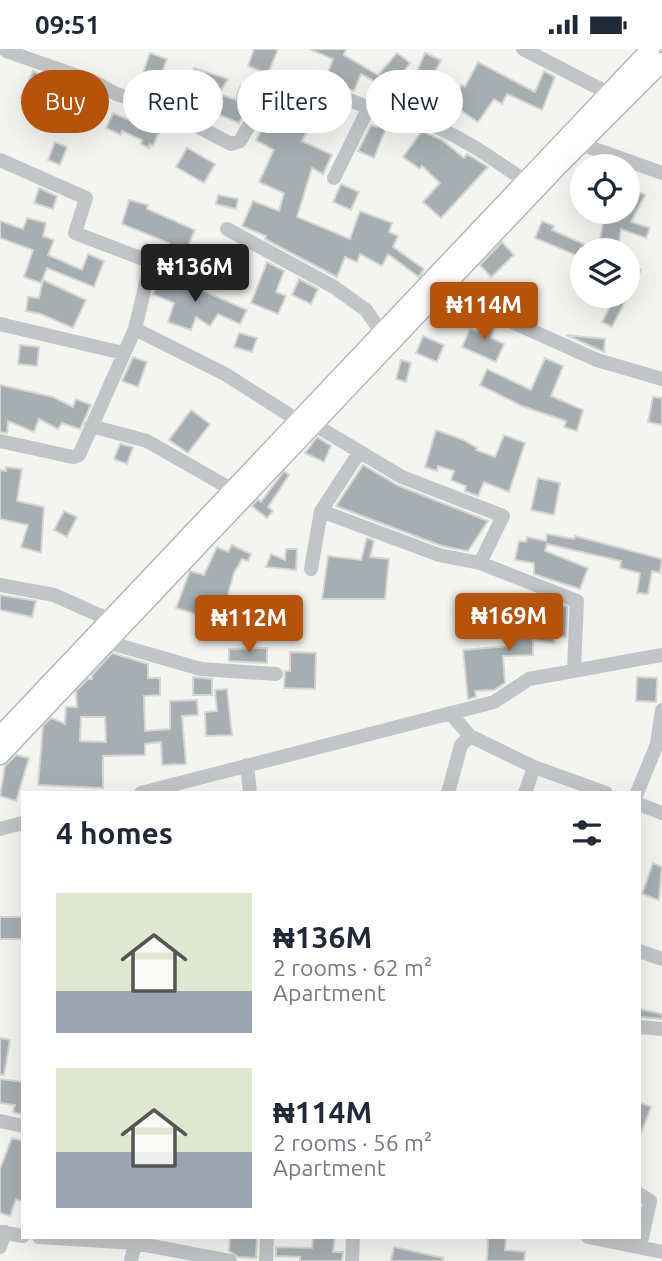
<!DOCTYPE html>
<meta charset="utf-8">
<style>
:root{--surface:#fff;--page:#f6f6f7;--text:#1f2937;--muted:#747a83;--accent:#b45309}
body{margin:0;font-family:Ubuntu,sans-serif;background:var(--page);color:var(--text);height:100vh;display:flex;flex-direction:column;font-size:26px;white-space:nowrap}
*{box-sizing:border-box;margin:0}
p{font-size:23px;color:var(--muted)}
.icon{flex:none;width:38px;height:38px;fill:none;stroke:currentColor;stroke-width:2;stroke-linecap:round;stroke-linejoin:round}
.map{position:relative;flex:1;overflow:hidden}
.details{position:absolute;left:21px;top:742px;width:620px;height:448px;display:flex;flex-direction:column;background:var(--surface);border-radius:0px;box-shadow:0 7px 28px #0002}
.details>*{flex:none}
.hud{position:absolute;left:21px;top:21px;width:621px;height:63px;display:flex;gap:14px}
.buttons{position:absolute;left:570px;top:105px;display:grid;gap:14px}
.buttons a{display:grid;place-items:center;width:70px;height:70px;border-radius:50%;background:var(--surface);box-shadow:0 7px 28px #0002;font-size:35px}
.price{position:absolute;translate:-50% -60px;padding:0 16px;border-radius:7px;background:var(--accent);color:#fff;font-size:23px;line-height:46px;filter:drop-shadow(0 2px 4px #0008)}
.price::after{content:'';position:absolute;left:50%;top:42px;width:21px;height:16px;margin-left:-10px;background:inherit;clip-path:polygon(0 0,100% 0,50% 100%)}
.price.selected{background:#222;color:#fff}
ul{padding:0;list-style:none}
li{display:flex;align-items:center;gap:21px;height:175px;padding:0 35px}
li span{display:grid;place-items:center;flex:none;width:196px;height:140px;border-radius:0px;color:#555}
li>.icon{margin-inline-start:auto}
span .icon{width:84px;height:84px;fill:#fffc;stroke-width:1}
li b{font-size:30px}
h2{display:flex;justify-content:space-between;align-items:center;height:84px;padding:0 35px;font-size:30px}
.tag{padding:0 24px;border-radius:32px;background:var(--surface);box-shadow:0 7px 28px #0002;font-size:24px;line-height:63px}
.tag.selected{background:var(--accent);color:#fff}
.status{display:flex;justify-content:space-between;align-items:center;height:49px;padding:0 35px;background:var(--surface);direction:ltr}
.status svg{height:19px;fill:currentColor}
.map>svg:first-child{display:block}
.building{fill:#a6aeb2;stroke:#d5d5d3;stroke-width:2;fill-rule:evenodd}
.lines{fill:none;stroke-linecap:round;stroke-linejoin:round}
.major-casing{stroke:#b2b7ba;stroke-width:21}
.minor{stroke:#c2c5c8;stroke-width:14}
.major{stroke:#fff;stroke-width:18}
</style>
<div class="status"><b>09:51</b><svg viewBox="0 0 49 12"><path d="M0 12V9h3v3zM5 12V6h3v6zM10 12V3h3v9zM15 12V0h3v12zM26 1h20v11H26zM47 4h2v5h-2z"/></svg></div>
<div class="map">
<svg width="662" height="1212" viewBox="0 0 662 1212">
<rect width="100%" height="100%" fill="#f4f4f0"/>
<path class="building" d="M 254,0 L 278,0 L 268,25 L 248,17 Z
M 309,0 L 346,0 L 344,6 L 378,26 L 397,4 L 410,14 L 383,50 L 374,46 L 379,35 L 361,25 L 354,42 L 325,32 L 333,10 Z
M 150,4 L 167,10 L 159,31 L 143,24 Z
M 425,4 L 441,11 L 432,29 L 417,22 Z
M 478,13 L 535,43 L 544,22 L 555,28 L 542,61 L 507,45 L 502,55 L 494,50 L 478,73 L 450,54 L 462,36 L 465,38 Z
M 194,19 L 228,30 L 219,45 L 236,51 L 240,37 L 257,43 L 239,74 L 218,65 L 215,73 L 200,67 L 206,51 L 193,46 L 195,41 L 187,37 Z
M 33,22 L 71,39 L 65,51 L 84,59 L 76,77 L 39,63 L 42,57 L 21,49 Z
M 281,44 L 318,61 L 302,92 L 332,106 L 323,125 L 312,119 L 297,168 L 350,190 L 360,162 L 392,174 L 389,183 L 398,187 L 393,198 L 424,220 L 419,228 L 388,205 L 382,217 L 360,205 L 357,213 L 345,208 L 337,228 L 265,190 L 266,187 L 242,177 L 253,152 L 279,162 L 284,144 L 259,133 L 274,101 L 256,91 Z
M 113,64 L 138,75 L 140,70 L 160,81 L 153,97 L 150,95 L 149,99 L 141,95 L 142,91 L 122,82 L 121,86 L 106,79 Z
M 380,71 L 389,72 L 374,109 L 358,102 L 371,76 L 377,78 Z
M 422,82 L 442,91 L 464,109 L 467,105 L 488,118 L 441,169 L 423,153 L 440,134 L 422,117 L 420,120 L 403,108 Z
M 55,93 L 67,98 L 60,116 L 48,111 Z
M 187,99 L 215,115 L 204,134 L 176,118 Z
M 341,135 L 359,143 L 351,161 L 333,153 Z
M 628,138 L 645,146 L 631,173 L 650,179 L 646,189 L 621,180 L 618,201 L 598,201 L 605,163 L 628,163 Z
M 39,139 L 57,147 L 53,160 L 34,154 Z
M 218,146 L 238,150 L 236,160 L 216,155 Z
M 129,151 L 148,156 L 147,160 L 195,181 L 181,213 L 164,206 L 169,194 L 122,175 Z
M 27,169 L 46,174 L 43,187 L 54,191 L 48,206 L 82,221 L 88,205 L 104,212 L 94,238 L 47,219 L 41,234 L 24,228 L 33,201 L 0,189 L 0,172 L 23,180 Z
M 542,172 L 554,177 L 552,181 L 597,201 L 583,201 L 583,209 L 535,189 Z
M 502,193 L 514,206 L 491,228 L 480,216 Z
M 267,213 L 284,222 L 276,243 L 286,247 L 278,265 L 251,254 Z
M 628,215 L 641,221 L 628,246 Z
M 162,224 L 247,261 L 240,275 L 218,265 L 210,277 L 196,268 L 191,281 L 168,273 L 174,254 L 153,245 Z
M 299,230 L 318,240 L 311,255 L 292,246 Z
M 43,231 L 86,251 L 73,279 L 41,265 L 26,262 L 28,248 L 39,249 Z
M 615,247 L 628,247 L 612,278 L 602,273 Z
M 481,269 L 495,276 L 491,289 L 504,295 L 496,313 L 462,298 L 470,280 L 477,283 Z
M 239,284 L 257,289 L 252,303 L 234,298 Z
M 566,286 L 605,290 L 604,303 Z
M 423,287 L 444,296 L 437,313 L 416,304 Z
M 20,296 L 39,298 L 37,317 L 18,315 Z
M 133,308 L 147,313 L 138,338 L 122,332 Z
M 545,309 L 563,317 L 551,347 L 583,361 L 577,382 L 564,378 L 566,372 L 522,357 L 480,336 L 487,320 L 531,341 Z
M 401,311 L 411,314 L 406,333 L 396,330 Z
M 0,336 L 53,348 L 73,358 L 76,350 L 91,356 L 80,380 L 62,374 L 58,380 L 39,370 L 34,383 L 8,372 L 7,384 L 0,383 Z
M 653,348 L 662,349 L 662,376 L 648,373 Z
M 191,361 L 210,375 L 188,404 L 169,391 Z
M 436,381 L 463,391 L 477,399 L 476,401 L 495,408 L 504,386 L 525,394 L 509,443 L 484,433 L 478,447 L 465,442 L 466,437 L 451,431 L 454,422 L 438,417 L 437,422 L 425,418 Z
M 317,388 L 331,397 L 324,413 L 305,404 Z
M 120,395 L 133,398 L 127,415 L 114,410 Z
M 363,416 L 399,437 L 488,472 L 468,502 L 442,497 L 336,457 Z
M 6,418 L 22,420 L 17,452 L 44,458 L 41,504 L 21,498 L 28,476 L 0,470 L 0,421 L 6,422 Z
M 284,422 L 289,426 L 268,458 L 273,462 L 267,469 L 252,457 L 258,450 L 261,453 Z
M 538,429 L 560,434 L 554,466 L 531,461 Z
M 64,462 L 77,468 L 67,488 L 54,481 Z
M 547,485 L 574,490 L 575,487 L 662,510 L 660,524 L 652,522 L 648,545 L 637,544 L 640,524 L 620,519 L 621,512 L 547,495 L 545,502 L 588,519 L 580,540 L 546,529 L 534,525 L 534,514 L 515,511 L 519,492 L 526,493 L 527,488 L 546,492 Z
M 367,489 L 374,492 L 370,508 L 389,510 L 385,550 L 322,550 L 328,507 L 361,511 Z
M 232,496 L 251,505 L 248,512 L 242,510 L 234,524 L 220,572 L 176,559 L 190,522 L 204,526 L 217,498 L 228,503 Z
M 286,500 L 297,500 L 296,521 L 266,518 L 271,505 L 285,511 Z
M 0,546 L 36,552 L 32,568 L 0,561 Z
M 557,555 L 567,558 L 566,588 L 555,587 L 554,594 L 533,591 L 533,606 L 503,607 L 505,634 L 494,641 L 475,642 L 476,648 L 468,650 L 463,601 L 511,597 L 511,582 L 546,581 L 550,558 L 557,559 Z
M 267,599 L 267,614 L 229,612 L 229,600 Z
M 290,603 L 316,604 L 315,640 L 284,639 L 285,622 L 290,622 Z
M 112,604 L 148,615 L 148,629 L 160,629 L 160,646 L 144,647 L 145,682 L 170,680 L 170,652 L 197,651 L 198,666 L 182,667 L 186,715 L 162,716 L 161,693 L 145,695 L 145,706 L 103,707 L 103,739 L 38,736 L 43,677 L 51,669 L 65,675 L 66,658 L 77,658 L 76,642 L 88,630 L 92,630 L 92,626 ZM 81,668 L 105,668 L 106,693 L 80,692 Z
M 193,628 L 212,630 L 212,646 L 193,646 Z
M 637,628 L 657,629 L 656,653 L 636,652 Z
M 227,640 L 232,686 L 206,687 L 205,663 L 217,662 L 215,641 Z
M 16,706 L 29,709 L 16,752 L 0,747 L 5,717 Z
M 653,814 L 662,818 L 659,851 L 642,845 Z
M 0,868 L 23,868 L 23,890 L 0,890 Z
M 639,960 L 662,965 L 662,970 L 639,968 Z
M 0,989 L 10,991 L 4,1026 L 0,1026 Z
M 0,1030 L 23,1033 L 23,1066 L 13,1063 L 15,1056 L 0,1054 Z
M 639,1053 L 651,1058 L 640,1087 L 639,1087 Z
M 12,1089 L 23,1092 L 23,1153 L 16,1150 L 10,1167 L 0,1164 L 0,1120 Z
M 230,1188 L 257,1188 L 256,1209 L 238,1208 L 229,1202 Z
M 313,1188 L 335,1188 L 333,1203 L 343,1203 L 342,1212 L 300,1212 L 300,1208 L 276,1207 L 276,1198 L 312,1199 Z
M 488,1188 L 506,1188 L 505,1201 L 525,1203 L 524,1212 L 487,1212 Z
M 394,1198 L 443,1209 L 442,1212 L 391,1212 Z"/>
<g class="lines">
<defs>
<path id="major" d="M 0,687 L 651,0
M 0,706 L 556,119 L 662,13"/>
</defs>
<use href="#major" class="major-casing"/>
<path class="minor" d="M 523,0 L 610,45
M 6,2 L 95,33 L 116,45 L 164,60 L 231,95 L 240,92 L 273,35 C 301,30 336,46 362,56 C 379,62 397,63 414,69 C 455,83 491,108 526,133
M 581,95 L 662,124
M 0,111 L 86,149 L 75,184 L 151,213 L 135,280 L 79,406 L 73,408 L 0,392
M 334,129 L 369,58
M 227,180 L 334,238 L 366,261 L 382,284
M 435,235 L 441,241 L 597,311 L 662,330
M 0,275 L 123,304
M 135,280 L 225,325 L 299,372
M 315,376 L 402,428 L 503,467 L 480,514 L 439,506 L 321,462
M 91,377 L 147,392 L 233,441
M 480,514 L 577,552 L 574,621
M 311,520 L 321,462 L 359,404
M 0,536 L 54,546 L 110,571
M 107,593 L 201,620 L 276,625
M 450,664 L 470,687 L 534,718 L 606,744
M 247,716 L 250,744
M 141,744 L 494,653 L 529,630 L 662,606
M 448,744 L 461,696 L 470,687
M 525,744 L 534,718
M 637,744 L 657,695 L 662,661
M 639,755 L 662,764
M 0,780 L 23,774
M 639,902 L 662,910
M 639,978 L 662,980
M 0,1072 L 23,1077
M 639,1145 L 650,1152 L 640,1197
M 0,1183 L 23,1187
M 39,1188 L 135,1194 L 230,1212
M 588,1188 L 662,1203
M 0,1198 L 5,1183
M 131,1212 L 135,1194
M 266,1212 L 267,1188
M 352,1212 L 353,1188"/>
<use href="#major" class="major"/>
</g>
</svg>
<div class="buttons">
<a><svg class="icon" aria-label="locate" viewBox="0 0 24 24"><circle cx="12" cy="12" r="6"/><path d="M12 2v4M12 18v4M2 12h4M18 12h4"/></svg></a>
<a><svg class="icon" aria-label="layers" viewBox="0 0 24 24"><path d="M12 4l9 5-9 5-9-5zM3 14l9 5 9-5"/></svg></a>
</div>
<b class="price selected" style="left:195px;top:255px">₦136M</b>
<b class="price" style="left:484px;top:293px">₦114M</b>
<b class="price" style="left:509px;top:604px">₦169M</b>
<b class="price" style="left:249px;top:606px">₦112M</b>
<div class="hud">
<a class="tag selected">Buy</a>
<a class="tag">Rent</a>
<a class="tag">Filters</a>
<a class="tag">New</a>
</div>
<section class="details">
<h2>4 homes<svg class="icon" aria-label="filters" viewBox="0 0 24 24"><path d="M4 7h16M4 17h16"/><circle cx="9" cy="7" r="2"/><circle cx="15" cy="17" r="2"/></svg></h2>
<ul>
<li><span style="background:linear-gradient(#dfe7d0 70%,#9aa5b1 0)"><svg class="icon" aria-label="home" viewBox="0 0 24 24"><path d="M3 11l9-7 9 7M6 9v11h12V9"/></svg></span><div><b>₦136M</b><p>2 rooms · 62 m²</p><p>Apartment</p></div></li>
<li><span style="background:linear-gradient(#dfe7d0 60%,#9aa5b1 0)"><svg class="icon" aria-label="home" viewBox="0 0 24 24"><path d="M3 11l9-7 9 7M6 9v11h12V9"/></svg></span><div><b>₦114M</b><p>2 rooms · 56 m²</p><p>Apartment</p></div></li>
</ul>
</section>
</div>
